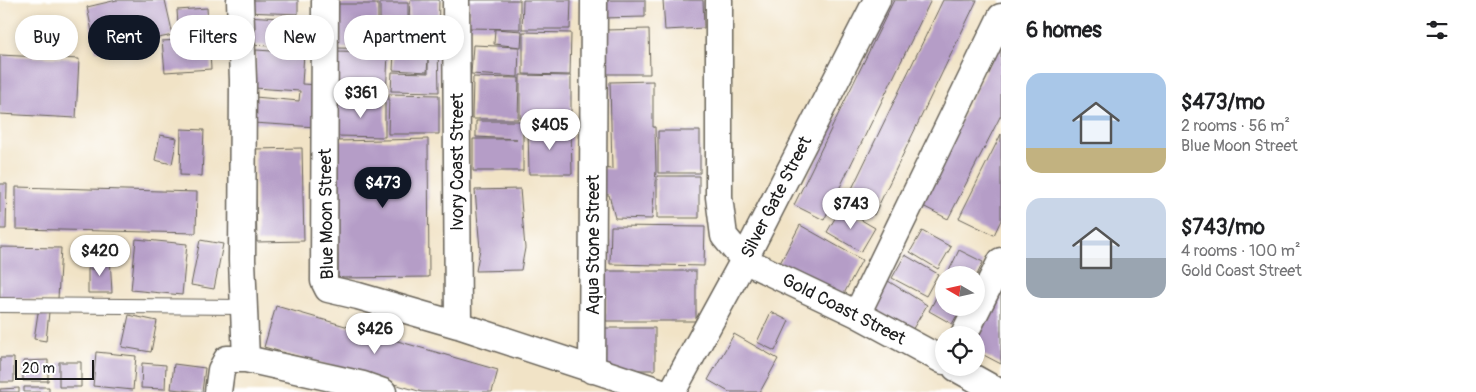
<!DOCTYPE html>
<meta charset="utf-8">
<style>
:root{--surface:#fff;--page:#f2f2f2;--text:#202124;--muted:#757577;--accent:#111827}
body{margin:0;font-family:Pangolin,sans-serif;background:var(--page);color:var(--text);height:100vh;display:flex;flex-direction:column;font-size:19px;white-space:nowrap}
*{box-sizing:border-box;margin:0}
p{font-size:16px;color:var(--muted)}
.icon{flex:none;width:28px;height:28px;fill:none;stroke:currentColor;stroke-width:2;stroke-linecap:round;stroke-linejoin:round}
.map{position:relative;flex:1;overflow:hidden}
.panel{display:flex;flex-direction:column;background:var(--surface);width:475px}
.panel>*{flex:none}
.banner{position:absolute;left:15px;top:15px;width:475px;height:45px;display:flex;gap:10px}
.needle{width:32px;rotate:279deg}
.tools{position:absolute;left:935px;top:266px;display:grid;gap:10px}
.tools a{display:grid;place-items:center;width:50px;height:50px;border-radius:50%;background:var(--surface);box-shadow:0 2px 8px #0003;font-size:25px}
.scale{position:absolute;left:15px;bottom:12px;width:79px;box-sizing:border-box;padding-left:5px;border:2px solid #1c1c1c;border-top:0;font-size:14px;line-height:18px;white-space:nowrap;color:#1c1c1c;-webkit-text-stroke:4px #fff;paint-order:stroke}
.price{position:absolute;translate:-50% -42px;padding:0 11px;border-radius:18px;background:#fff;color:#222;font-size:16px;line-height:32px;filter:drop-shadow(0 1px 2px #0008)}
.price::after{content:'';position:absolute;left:50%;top:30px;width:15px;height:11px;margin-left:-8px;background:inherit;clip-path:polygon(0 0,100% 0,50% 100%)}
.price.current{background:var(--accent);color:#fff}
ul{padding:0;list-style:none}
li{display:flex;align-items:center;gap:15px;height:125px;padding:0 25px}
li span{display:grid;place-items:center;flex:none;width:140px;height:100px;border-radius:15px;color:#555}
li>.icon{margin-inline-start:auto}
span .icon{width:60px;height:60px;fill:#fffc;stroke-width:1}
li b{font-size:21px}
h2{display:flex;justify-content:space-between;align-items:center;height:60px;padding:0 25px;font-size:21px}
.tag{padding:0 18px;border-radius:22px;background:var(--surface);box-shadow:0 2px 8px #0003;font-size:18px;line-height:45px}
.tag.current{background:var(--accent);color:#fff}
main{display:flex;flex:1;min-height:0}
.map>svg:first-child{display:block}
.building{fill:#b59dc7}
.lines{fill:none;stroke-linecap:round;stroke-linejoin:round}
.service-casing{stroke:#676258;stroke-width:16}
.minor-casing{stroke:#676258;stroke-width:29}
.service{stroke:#fff;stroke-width:14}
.minor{stroke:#fff;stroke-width:26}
.labels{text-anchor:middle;stroke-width:4.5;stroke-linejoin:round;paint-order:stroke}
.street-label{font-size:18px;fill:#1c1c1c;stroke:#fff}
</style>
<main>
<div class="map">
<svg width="1001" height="392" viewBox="0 0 1001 392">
<rect width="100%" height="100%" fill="#fff"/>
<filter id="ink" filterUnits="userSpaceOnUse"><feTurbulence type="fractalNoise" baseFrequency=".02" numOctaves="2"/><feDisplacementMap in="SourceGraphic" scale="10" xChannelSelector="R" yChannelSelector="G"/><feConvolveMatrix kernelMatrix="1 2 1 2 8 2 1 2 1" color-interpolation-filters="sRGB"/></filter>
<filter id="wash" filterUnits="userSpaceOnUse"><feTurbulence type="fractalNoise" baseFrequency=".0096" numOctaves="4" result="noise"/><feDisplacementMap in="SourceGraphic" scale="20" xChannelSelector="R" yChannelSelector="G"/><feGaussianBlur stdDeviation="1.12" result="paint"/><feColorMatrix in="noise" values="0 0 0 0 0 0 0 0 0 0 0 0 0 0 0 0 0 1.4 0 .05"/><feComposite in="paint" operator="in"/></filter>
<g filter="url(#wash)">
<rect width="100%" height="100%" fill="#f1e3c6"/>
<g id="blocks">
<path class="building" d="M 117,0 L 165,0 L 173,35 L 96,51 L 87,7 Z
M 245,0 L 298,0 L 298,14 L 245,12 Z
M 410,0 L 439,0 L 438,42 L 428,42 L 428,19 L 433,18 L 426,18 L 427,21 L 409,21 Z
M 469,0 L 520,0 L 520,29 L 469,28 Z
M 523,0 L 571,0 L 570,29 L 522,29 Z
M 600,0 L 645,0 L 645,17 L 601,18 Z
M 663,0 L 703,0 L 704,28 L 665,30 Z
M 894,0 L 931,0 L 824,220 L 794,205 Z
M 943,0 L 977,0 L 874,215 L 846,201 Z
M 380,3 L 408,3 L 408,22 L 380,21 Z
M 335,4 L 378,4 L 378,24 L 390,24 L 390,49 L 335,48 Z
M 207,8 L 211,69 L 165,72 L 162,41 L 179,40 L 177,10 Z
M 246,16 L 298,19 L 297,47 L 247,45 Z
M 391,23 L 426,23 L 427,53 L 391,51 Z
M 495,29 L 522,31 L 521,47 L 494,44 Z
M 649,29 L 650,74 L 606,74 L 605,30 Z
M 523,32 L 571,33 L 570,75 L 523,74 Z
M 1001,40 L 1001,115 L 948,219 L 919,204 Z
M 427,44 L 438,44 L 439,92 L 391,91 L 392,72 L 428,73 L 428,60 L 427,72 L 393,70 L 394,52 L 428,55 Z
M 473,45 L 519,47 L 518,77 L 471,74 Z
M 256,50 L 304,53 L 302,84 L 318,85 L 316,127 L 253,123 L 255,97 L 299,101 L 300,91 L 254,88 Z
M 336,51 L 388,52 L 386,99 L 335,97 Z
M 0,55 L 79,59 L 76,118 L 0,114 Z
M 520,75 L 571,76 L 571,119 L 520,118 Z
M 473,77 L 519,78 L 518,119 L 472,119 Z
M 653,81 L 653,127 L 655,127 L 656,171 L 652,219 L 615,218 L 609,195 L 596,194 L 598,168 L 612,169 L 610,82 Z
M 389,94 L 439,95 L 439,134 L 388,134 Z
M 337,101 L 385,102 L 385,137 L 336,136 Z
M 476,121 L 523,121 L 523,171 L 473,171 L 473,139 L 517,139 L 476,137 Z
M 571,127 L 572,174 L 529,174 L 528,128 Z
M 181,129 L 204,130 L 202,176 L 180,175 Z
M 658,131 L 700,131 L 700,173 L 658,173 Z
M 1001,134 L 1001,220 L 994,235 L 959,218 Z
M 160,135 L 177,138 L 172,164 L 155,160 Z
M 428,139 L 429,277 L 338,278 L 337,141 Z
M 302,148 L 304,241 L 257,242 L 255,149 Z
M 657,176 L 699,176 L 699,218 L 657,218 Z
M 0,184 L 7,184 L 6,229 L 0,229 Z
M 16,187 L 197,192 L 196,233 L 16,229 Z
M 520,189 L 525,248 L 521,270 L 476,271 L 480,249 L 475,190 Z
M 841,208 L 875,228 L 861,252 L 827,232 Z
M 800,225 L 862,260 L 840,301 L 778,267 Z
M 611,226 L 705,227 L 704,266 L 610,264 Z
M 922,231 L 951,247 L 938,269 L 910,252 Z
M 106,239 L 126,241 L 124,253 L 105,251 Z
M 136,239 L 187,244 L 182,295 L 131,290 Z
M 200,240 L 223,244 L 214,289 L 191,285 Z
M 0,247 L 61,248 L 58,299 L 0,299 Z
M 959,250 L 983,262 L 977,275 L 947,275 Z
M 905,255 L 938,274 L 926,296 L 892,278 Z
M 110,257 L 112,293 L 88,293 L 88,269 L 96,269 L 96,258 Z
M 606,271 L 696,271 L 696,321 L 606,321 Z
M 888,281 L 927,305 L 908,337 L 869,313 Z
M 944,283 L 944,308 L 961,308 L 952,324 L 929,311 Z
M 996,291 L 1001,294 L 1001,364 L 976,351 L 976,335 Z
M 276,306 L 498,370 L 492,392 L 422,392 L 264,347 Z
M 49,312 L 46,341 L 34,339 L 38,313 Z
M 771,312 L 789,321 L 775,351 L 757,342 Z
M 129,315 L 157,321 L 151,352 L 122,347 Z
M 605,328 L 655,328 L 655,370 L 605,370 Z
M 734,334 L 778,359 L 760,392 L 729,392 L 708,380 Z
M 96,352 L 136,356 L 133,390 L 93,386 Z
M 0,358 L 14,358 L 14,382 L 0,382 Z
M 48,360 L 48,381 L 23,381 L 23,361 Z
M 59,362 L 81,362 L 81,387 L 59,387 Z
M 142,363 L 166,365 L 165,389 L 141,388 Z
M 174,364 L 205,368 L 202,392 L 171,389 Z
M 24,387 L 49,387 L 49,392 L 24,392 Z
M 19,388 L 19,392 L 0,392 L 0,389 Z"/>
</g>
</g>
<g filter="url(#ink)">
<use href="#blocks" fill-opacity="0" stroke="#676258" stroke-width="1"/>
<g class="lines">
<defs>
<path id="service" d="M 0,305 L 244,307"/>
<path id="minor" d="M 325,0 L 324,281 L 328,289 L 358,296 L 458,325 L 662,392
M 456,0 L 458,325
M 719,0 L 719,197 L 724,236 L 744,260 L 857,314 L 944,361
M 857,314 L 1001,17
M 964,335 L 1001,261
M 246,359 L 363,385 L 383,392
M 956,368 L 999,392
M 592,370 L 594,0
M 218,392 L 221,370 L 227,359 L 246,359 L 242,260 L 243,80 L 240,0
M 672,392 L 744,260 L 877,0"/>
</defs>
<use href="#service" class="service-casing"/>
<use href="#minor" class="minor-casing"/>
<use href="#service" class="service"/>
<use href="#minor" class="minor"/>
</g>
</g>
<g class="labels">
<g class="street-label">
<text transform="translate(457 162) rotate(-90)" y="6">Ivory Coast Street</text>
<text transform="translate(776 197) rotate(-63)" y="6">Silver Gate Street</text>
<text transform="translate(326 214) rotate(-91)" y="6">Blue Moon Street</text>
<text transform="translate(593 245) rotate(-90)" y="6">Aqua Stone Street</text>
<text transform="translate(844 309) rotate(27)" y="6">Gold Coast Street</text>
</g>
</g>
</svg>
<div class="tools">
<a><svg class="needle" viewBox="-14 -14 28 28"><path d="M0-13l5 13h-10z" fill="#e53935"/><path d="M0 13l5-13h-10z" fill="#757577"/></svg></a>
<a><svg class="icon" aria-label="locate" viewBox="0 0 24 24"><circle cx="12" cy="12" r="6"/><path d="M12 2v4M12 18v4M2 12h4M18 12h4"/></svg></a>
</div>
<div class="scale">20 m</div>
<b class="price" style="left:361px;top:119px">$361</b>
<b class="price" style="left:550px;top:151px">$405</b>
<b class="price current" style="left:383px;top:209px">$473</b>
<b class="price" style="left:851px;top:230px">$743</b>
<b class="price" style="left:100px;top:277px">$420</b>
<b class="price" style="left:375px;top:355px">$426</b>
<div class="banner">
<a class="tag">Buy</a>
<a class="tag current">Rent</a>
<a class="tag">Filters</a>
<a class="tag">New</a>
<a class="tag">Apartment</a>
</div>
</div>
<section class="panel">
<h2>6 homes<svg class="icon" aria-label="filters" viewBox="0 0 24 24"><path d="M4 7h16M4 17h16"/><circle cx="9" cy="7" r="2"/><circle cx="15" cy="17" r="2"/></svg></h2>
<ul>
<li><span style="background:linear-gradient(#a9c7e8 75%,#c2b280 0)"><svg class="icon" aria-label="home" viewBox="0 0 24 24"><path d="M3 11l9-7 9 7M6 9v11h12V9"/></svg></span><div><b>$473/mo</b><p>2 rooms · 56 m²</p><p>Blue Moon Street</p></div></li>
<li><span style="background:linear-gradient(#c9d6e8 60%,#9aa5b1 0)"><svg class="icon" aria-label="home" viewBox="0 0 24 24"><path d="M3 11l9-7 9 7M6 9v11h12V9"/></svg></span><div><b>$743/mo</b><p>4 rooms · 100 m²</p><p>Gold Coast Street</p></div></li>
</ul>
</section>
</main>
